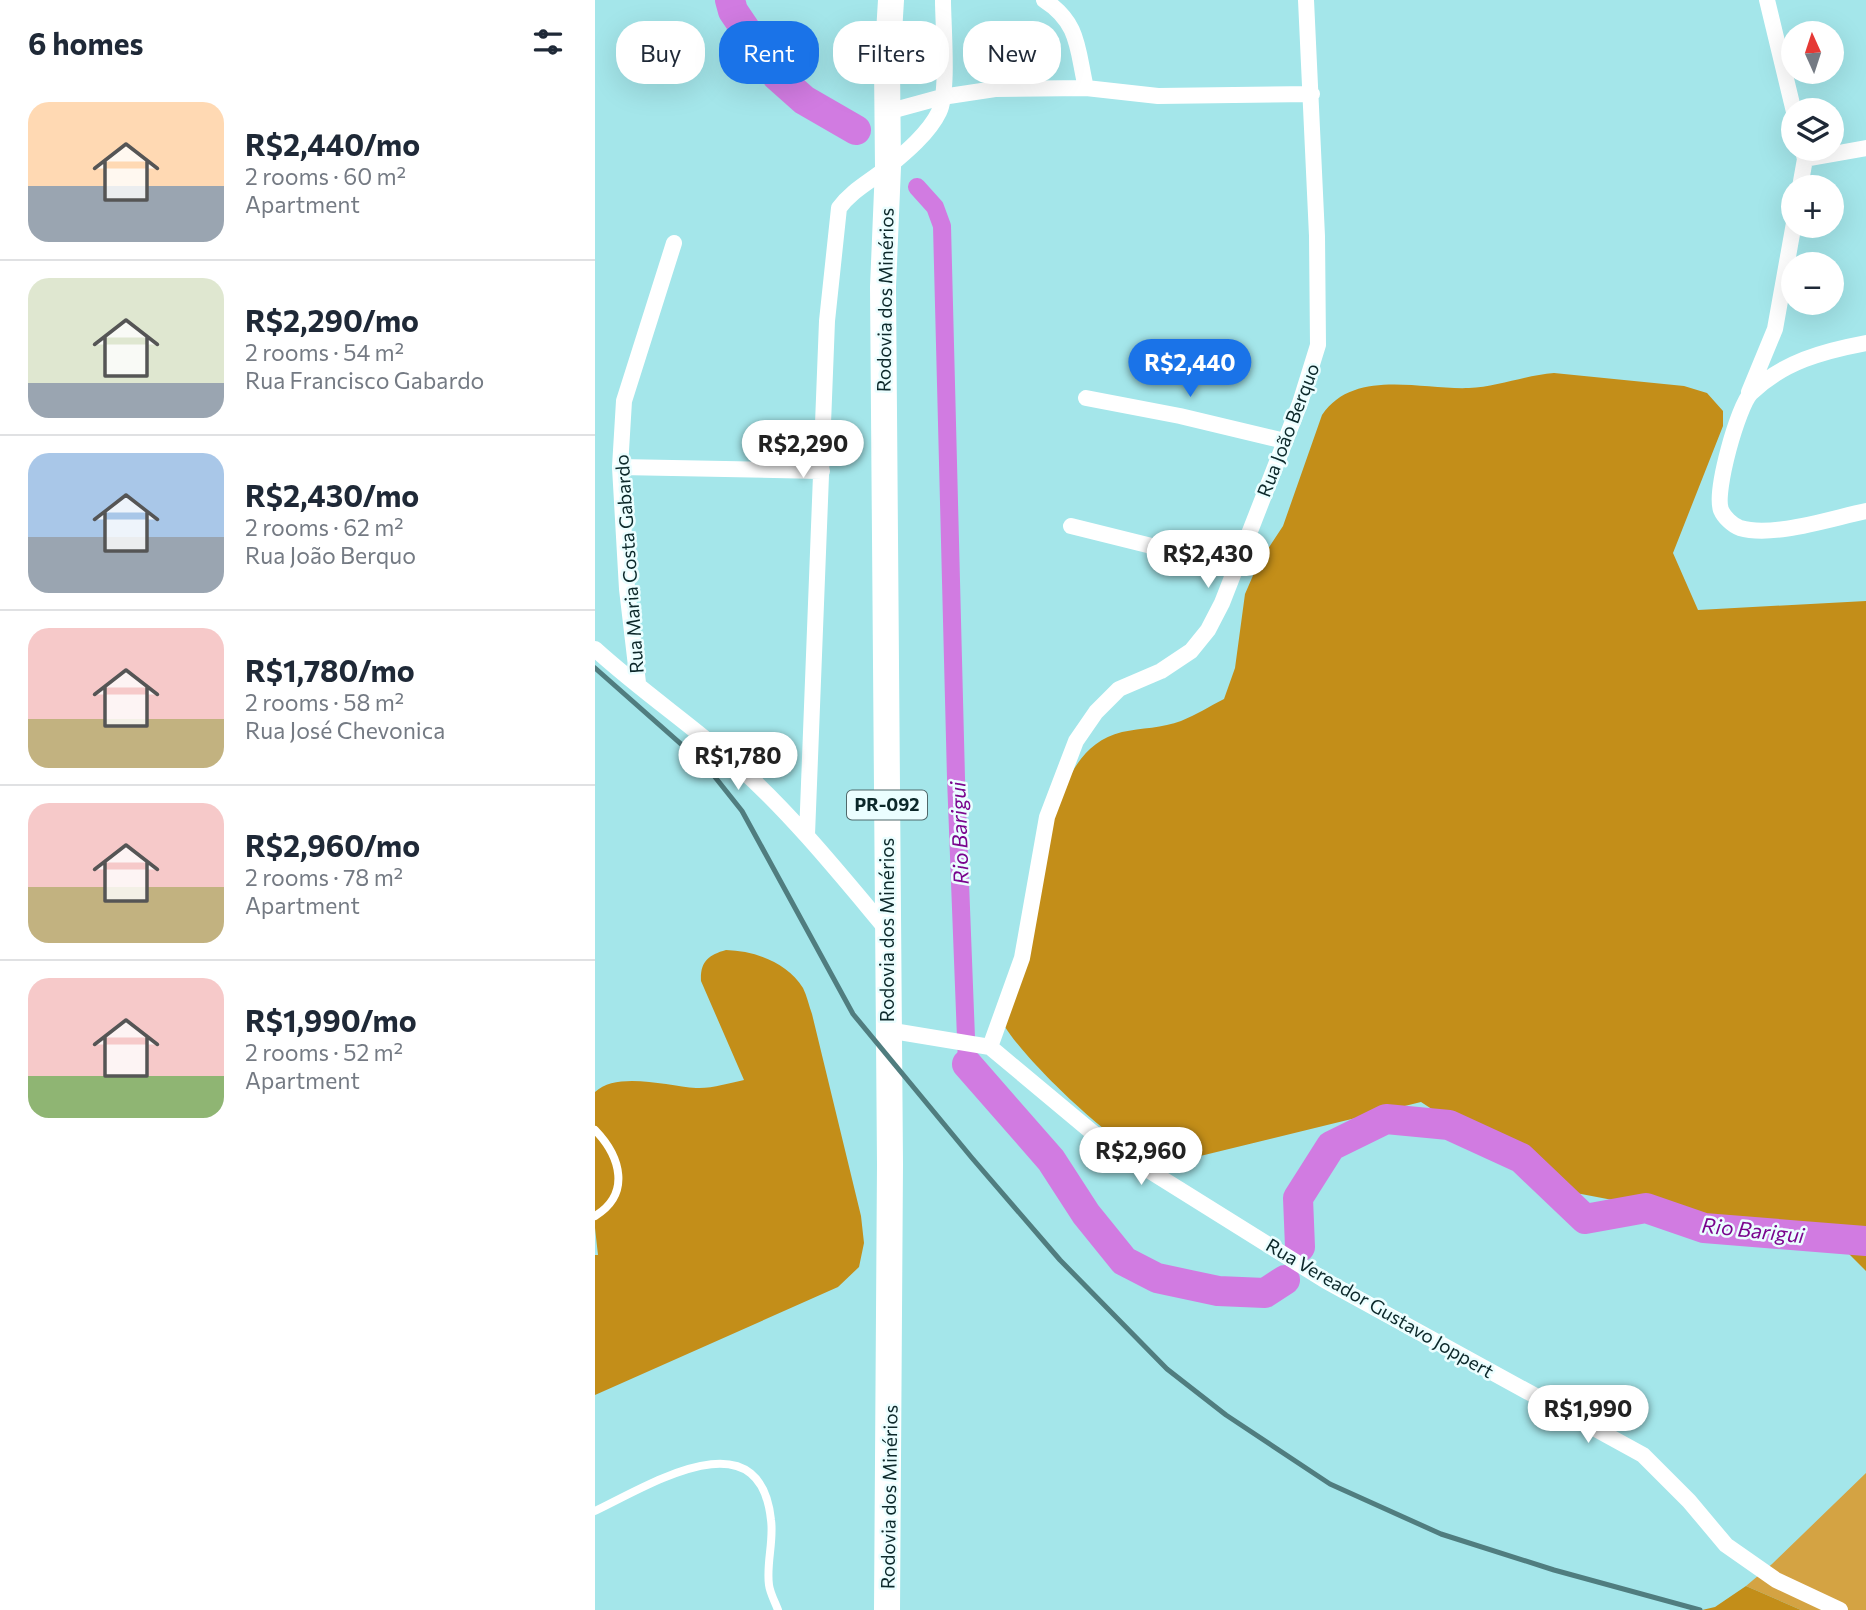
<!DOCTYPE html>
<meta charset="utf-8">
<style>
:root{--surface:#fff;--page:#f6f6f7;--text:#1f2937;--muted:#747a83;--line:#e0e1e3;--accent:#1a73e8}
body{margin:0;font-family:Commissioner,sans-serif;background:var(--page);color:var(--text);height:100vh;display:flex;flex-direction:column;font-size:26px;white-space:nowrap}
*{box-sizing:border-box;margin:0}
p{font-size:23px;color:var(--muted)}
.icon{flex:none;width:38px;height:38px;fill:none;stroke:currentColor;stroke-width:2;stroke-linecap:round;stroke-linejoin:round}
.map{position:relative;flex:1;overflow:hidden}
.details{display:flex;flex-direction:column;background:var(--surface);width:595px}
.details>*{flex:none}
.banner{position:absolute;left:21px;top:21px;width:665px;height:63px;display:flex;gap:14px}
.needle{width:46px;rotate:357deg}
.fabs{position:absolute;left:1186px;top:21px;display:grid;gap:14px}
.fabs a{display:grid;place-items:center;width:63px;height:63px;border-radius:50%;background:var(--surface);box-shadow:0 7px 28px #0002;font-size:35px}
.price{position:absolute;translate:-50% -60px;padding:0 16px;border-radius:24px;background:#fff;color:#222;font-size:23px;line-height:46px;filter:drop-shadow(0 2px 4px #0008)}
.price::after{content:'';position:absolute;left:50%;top:42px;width:21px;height:16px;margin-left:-10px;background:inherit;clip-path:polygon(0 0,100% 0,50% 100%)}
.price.selected{background:var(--accent);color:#fff}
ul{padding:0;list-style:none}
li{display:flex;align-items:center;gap:21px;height:175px;padding:0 28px}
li+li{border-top:2px solid var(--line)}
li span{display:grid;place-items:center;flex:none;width:196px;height:140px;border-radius:21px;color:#555}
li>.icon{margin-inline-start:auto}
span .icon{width:84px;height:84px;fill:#fffc;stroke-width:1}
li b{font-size:30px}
h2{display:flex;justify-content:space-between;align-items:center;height:84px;padding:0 28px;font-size:30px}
.pill{padding:0 24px;border-radius:28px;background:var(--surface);box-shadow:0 7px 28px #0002;font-size:24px;line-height:63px}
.pill.selected{background:var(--accent);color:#fff}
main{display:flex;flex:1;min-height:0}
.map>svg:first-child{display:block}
.green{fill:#d4a343}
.forest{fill:#c38e19}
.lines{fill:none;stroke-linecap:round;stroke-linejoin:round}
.canal{stroke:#d17be1;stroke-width:18}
.river{stroke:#d17be1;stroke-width:30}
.service{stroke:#fff;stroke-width:8}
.minor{stroke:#fff;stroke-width:16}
.primary{stroke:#fff;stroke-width:26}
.rail{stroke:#507d7f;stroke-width:5}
.labels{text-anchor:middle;stroke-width:5;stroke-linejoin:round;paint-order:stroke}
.shield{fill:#ebfeff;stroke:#4f686a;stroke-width:2}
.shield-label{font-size:18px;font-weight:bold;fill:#0c282a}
.street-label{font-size:19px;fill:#0c282a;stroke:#ebfeff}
.water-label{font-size:21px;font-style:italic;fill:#7a048d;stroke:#ebfeff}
</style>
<main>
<section class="details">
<h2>6 homes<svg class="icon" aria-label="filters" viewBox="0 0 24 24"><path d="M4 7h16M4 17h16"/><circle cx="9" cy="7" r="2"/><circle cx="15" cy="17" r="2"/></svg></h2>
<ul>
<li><span style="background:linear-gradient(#ffd9b3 60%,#9aa5b1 0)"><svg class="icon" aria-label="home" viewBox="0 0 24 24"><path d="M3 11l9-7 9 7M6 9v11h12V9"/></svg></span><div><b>R$2,440/mo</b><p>2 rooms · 60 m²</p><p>Apartment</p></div></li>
<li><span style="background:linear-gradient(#dfe7d0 75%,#9aa5b1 0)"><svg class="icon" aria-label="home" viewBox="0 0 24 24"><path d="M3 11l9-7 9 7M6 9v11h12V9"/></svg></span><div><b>R$2,290/mo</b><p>2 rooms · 54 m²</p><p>Rua Francisco Gabardo</p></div></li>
<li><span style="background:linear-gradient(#a9c7e8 60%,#9aa5b1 0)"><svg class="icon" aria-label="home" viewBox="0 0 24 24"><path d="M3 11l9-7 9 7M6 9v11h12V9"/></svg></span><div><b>R$2,430/mo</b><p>2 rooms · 62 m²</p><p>Rua João Berquo</p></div></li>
<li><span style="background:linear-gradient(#f6c9c9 65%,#c2b280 0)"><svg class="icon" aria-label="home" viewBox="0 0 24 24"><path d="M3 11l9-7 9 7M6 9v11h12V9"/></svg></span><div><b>R$1,780/mo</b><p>2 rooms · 58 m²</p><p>Rua José Chevonica</p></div></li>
<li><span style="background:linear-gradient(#f6c9c9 60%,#c2b280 0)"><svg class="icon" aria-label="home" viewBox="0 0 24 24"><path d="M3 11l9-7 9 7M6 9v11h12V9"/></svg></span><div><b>R$2,960/mo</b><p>2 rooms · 78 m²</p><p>Apartment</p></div></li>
<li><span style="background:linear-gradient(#f6c9c9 70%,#8fb573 0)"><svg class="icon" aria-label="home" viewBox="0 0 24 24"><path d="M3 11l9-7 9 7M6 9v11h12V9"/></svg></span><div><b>R$1,990/mo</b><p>2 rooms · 52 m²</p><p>Apartment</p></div></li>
</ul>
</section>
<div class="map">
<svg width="1271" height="1610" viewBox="0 0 1271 1610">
<rect width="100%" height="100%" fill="#a4e6ea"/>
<path class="green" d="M 1271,1473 L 1271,1610 L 1206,1610 L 1151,1586 L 1177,1564 Z"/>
<path class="forest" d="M 959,373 L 1089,386 L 1112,393 L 1128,411 L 1128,426 L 1078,553 L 1103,610 L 1271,601 L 1271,1271 L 1243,1243 L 960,1189 L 826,1102 L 593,1159 C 576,1159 561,1159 545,1152 C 511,1139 430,1059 410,1027 L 459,815 C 471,780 486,742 527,732 C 546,728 568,728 586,721 C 601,715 615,706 629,699 L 640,668 L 650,594 L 663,564 L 688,526 L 727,415 C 759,368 826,390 874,388 C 902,387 931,375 959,373 Z
M 131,950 C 160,951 192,962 208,988 C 212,996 214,1006 217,1014 L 266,1216 L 269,1243 L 264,1267 L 243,1287 L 0,1395 L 0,1255 L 3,1255 L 0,1228 L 0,1092 C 22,1071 73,1086 101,1088 C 116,1089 134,1083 149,1080 L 106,981 C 105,962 113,955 131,950 Z
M 1151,1586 L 1206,1610 L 1107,1610 L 1120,1607 Z"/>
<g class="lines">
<path class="canal" d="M 322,187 L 340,207 L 347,226 L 361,778 L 372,1064"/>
<path class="river" d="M 135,0 L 138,11 L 182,76 L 209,100 L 261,130
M 372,1064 L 456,1160 L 491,1214 L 529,1261 L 562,1278 L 623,1291 L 670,1293 L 690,1280
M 705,1247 L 703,1198 L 736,1146 L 791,1119 L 854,1125 L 926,1158 L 990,1219 L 1051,1208 L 1109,1228 L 1271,1241"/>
<path class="service" d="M 0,1130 C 26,1157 36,1194 0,1216
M 0,1511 C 53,1486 165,1414 176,1520 C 179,1541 171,1564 174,1585 C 175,1593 180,1602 183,1610"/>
<path class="minor" d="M 449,0 C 485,23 482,50 491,88
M 1172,0 L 1199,112
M 292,112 L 347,97 L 400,89 L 491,88 L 563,96 L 717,94
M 1210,159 L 1271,148
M 1205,187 L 1210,159 L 1208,151
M 1271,343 C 1228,351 1188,362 1156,393 C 1143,406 1119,492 1126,510 C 1129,517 1137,525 1145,528 C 1178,538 1237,518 1271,511
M 1154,392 L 1180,329 L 1199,223
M 491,398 L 585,416 L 690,441
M 25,467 L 227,471
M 476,526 L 641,567
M 0,649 C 46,691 98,726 145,768 C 199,817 245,874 292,930
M 43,683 L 32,589 L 25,467 L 29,401 L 79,243
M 212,835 L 232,321 L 244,208 C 257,190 276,181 293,167 C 310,153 334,133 344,112 C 354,92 348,26 348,0
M 292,1030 L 395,1047 L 427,958 L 452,817 L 481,741 L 501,712 L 524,689 L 566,671 L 596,651 L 613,630 L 627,603 L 705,403 L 723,345 L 722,236 L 711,0
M 395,1047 L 510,1143 L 731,1281 L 1048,1455 L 1094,1501 L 1131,1545 L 1181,1580 L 1245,1610"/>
<path class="primary" d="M 292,1610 L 295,1164 L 288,287 L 293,167 L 292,66 L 296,0"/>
<path class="rail" d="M 0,668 L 112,767 L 147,811 L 258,1014 L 377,1158 L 465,1260 L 572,1369 L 631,1415 L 735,1484 L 846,1534 L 959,1570 L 1105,1610"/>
</g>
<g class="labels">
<rect class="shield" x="252" y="790.5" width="80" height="29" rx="5"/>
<g class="shield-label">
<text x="292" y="811">PR-092</text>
</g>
<g class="street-label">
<text transform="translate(290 300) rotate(-89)" y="7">Rodovia dos Minérios</text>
<text transform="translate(693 430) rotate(-69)" y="7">Rua João Berquo</text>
<text transform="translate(34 564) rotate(-94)" y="7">Rua Maria Costa Gabardo</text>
<text transform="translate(292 930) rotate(-90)" y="7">Rodovia dos Minérios</text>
<text transform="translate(785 1308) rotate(30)" y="7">Rua Vereador Gustavo Joppert</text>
<text transform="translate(294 1497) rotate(-89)" y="7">Rodovia dos Minérios</text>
</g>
<g class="water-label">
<text transform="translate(365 833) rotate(-92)" y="7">Rio Barigui</text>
<text transform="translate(1158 1231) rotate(6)" y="7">Rio Barigui</text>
</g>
</g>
</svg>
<div class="fabs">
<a><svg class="needle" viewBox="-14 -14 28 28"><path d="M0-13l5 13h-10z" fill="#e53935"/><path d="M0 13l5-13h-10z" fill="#747a83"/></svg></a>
<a><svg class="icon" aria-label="layers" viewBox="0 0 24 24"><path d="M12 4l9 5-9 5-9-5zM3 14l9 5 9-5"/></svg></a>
<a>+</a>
<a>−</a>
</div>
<b class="price selected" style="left:595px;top:399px">R$2,440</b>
<b class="price" style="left:208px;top:480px">R$2,290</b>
<b class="price" style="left:613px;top:590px">R$2,430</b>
<b class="price" style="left:143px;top:792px">R$1,780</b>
<b class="price" style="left:546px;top:1187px">R$2,960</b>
<b class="price" style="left:993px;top:1445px">R$1,990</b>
<div class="banner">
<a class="pill">Buy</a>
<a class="pill selected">Rent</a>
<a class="pill">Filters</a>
<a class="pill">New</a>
</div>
</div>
</main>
